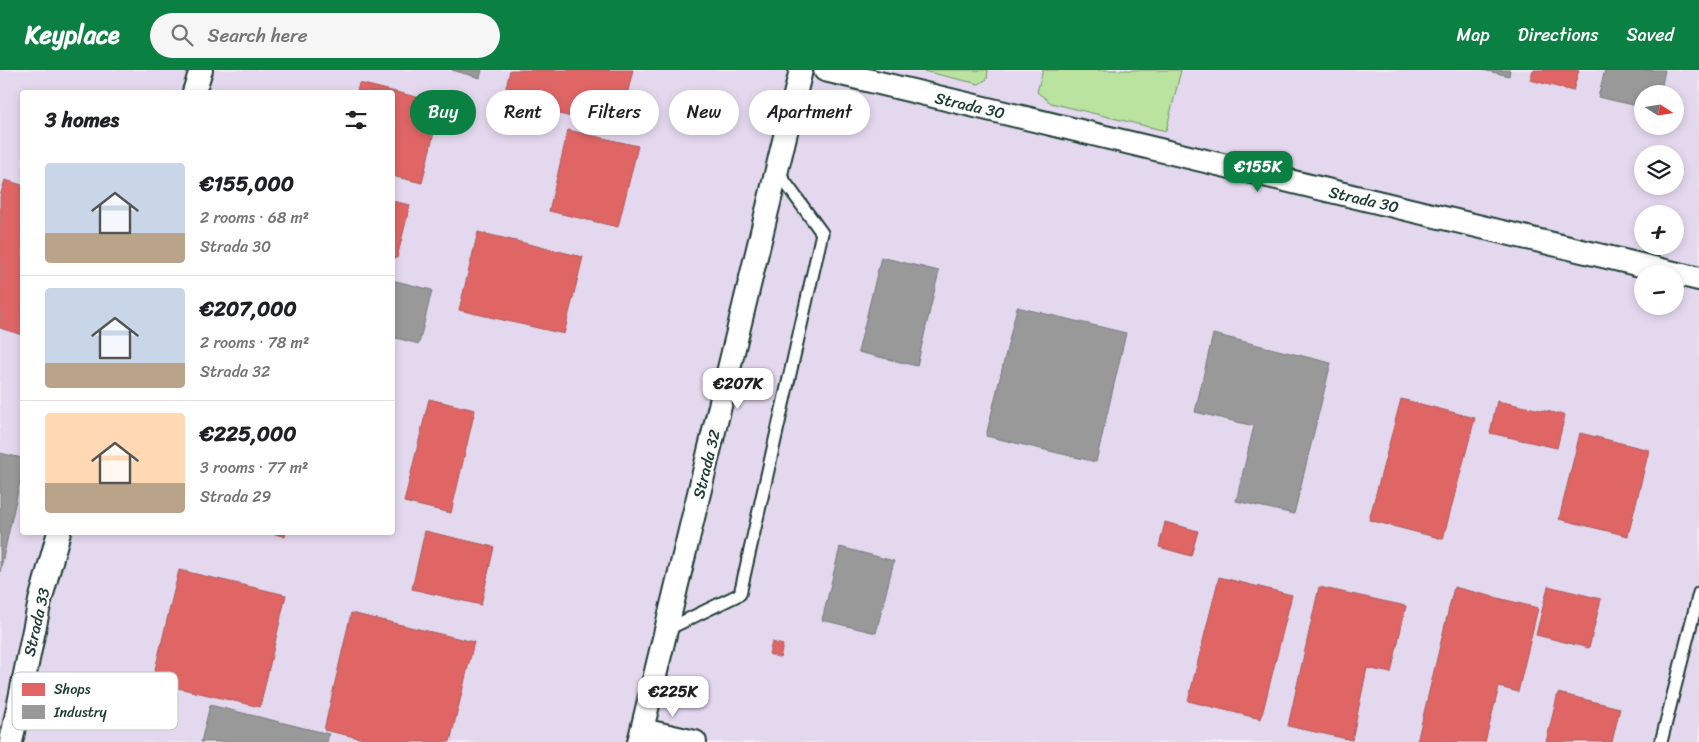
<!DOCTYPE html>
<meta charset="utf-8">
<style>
:root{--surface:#fff;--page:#f6f6f6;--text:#202124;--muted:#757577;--line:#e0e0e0;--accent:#0b8043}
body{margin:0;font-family:Sriracha,sans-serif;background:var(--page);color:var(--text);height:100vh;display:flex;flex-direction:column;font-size:19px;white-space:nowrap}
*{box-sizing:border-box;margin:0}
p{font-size:16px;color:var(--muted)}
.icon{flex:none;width:28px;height:28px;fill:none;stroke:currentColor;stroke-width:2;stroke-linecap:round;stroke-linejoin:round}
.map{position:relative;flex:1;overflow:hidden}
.sheet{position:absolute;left:20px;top:20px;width:375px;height:445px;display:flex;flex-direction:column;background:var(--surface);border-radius:5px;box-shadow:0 2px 8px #0003}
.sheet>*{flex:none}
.guide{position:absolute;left:410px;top:20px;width:475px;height:45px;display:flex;gap:10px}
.needle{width:32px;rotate:102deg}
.fabs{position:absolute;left:1634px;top:15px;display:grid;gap:10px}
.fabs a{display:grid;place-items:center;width:50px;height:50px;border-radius:50%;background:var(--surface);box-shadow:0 2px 8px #0003;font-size:25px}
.price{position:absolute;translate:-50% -42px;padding:0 11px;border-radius:10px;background:#fff;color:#222;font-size:16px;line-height:32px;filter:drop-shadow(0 1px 2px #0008)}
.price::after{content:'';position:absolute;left:50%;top:30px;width:15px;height:11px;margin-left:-8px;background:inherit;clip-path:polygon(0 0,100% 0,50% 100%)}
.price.on{background:var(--accent);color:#fff}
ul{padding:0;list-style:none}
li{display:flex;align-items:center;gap:15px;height:125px;padding:0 25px}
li+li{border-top:1px solid var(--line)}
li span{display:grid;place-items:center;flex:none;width:140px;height:100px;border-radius:5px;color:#555}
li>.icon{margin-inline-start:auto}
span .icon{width:60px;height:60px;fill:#fffc;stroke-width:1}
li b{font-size:21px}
h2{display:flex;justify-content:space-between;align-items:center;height:60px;padding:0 25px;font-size:21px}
.tag{padding:0 18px;border-radius:22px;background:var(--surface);box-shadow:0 2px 8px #0003;font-size:18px;line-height:45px}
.tag.on{background:var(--accent);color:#fff}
header{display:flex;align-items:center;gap:30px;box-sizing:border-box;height:70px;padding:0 25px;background:var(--accent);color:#fff}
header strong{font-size:24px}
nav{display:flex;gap:28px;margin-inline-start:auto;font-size:18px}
.search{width:350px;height:45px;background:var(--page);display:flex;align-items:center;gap:12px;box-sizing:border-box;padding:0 18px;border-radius:28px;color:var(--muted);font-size:19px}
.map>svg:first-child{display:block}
.built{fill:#e4d8ef;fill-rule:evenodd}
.green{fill:#bae39f;stroke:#6c906a}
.shops{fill:#e06666;stroke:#a65a57}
.industry{fill:#999;stroke:#747d7b}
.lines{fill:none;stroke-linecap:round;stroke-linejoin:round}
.lane-casing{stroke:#1f3d34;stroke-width:15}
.street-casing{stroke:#1f3d34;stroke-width:26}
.lane{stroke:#fff;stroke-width:11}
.street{stroke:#fff;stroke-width:22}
.labels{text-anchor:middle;stroke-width:5;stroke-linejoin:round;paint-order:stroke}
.street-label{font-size:16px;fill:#1f3d34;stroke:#fff}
.key{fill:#fff;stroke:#bcc5c2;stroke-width:1}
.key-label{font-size:14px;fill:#1f3d34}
</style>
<header>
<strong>Keyplace</strong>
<div class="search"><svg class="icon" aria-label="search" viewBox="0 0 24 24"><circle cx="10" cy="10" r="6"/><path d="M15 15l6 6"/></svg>Search here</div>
<nav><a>Map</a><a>Directions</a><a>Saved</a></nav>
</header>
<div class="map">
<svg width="1699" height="672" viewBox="0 0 1699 672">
<rect width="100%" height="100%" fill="#efe8f6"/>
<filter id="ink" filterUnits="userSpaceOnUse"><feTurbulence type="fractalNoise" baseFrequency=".02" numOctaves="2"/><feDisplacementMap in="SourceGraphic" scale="10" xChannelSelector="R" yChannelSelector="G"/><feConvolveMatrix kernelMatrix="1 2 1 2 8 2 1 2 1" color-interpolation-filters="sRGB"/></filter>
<g filter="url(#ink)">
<path class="built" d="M 0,0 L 1699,0 L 1699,672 L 0,672 ZM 22,22 L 392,22 L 392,462 L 22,462 ZM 1642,24 L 1675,24 L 1675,56 L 1642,56 ZM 1642,84 L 1675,84 L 1675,116 L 1642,116 ZM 1642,144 L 1675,144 L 1675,176 L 1642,176 ZM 1642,204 L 1675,204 L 1675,236 L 1642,236 Z"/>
<path class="green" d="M 919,0 L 988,0 L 987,9 L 979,14 Z
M 1043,0 L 1181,0 L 1166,61 L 1051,33 L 1037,22 Z"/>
<path class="shops" d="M 510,0 L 633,0 L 619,58 L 503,31 Z
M 1533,0 L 1579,0 L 1573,21 L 1530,10 Z
M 359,13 L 441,33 L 422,113 L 392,106 L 392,22 L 357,22 Z
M 568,60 L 638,76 L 618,157 L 549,141 Z
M 5,110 L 22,115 L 22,265 L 0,258 L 0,126 Z
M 392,131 L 410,135 L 397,188 L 392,187 Z
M 478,162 L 583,187 L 564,264 L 459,240 Z
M 429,329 L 475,340 L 451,443 L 404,432 Z
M 1401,329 L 1475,348 L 1443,469 L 1369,450 Z
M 1497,331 L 1565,345 L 1557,378 L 1490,363 Z
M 1580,363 L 1649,380 L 1628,466 L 1559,449 Z
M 1165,452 L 1198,461 L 1191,486 L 1159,477 Z
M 425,461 L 494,477 L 481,535 L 412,519 Z
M 269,462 L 286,462 L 285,467 Z
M 179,500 L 286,525 L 260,637 L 152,612 Z
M 1219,507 L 1292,525 L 1261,649 L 1188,631 Z
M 1548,516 L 1601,529 L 1589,578 L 1536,565 Z
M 1319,517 L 1406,536 L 1391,603 L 1367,598 L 1352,670 L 1288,656 Z
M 1454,517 L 1538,538 L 1518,622 L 1499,617 L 1485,672 L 1417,672 Z
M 351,543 L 474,572 L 450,672 L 377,672 L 324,660 Z
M 772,572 L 783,575 L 780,588 L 769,584 Z
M 1558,623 L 1620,638 L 1612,672 L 1546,672 Z"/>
<path class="industry" d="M 452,0 L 482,0 L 480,8 Z
M 1483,0 L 1510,0 L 1509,6 Z
M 1605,0 L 1665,0 L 1660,24 L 1642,24 L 1642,37 L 1598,27 Z
M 881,187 L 939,201 L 917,296 L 858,282 Z
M 392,210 L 432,220 L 419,274 L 392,267 Z
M 1017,237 L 1126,263 L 1096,392 L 986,366 Z
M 1213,264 L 1331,293 L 1294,444 L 1236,431 L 1254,356 L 1195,342 Z
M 0,383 L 22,388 L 22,403 L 0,502 Z
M 840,477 L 894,491 L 876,563 L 822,550 Z
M 210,635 L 329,664 L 327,672 L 201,672 Z"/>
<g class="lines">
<defs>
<path id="lane" d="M 666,560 L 740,524 L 822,163 L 777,101
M 1661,672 L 1699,523"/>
<path id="street" d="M 825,0 L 1699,209
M 194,22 L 201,0
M 642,660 L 695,672
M 11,672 L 40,531 L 59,462
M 639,672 L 801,0"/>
</defs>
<use href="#lane" class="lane-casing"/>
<use href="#street" class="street-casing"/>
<use href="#lane" class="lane"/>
<use href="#street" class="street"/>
</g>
</g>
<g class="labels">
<g class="street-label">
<text transform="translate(970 35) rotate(13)" y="6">Strada 30</text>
<text transform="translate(1364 129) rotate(13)" y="6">Strada 30</text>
<text transform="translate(706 394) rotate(-76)" y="6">Strada 32</text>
<text transform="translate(36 552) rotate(-77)" y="6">Strada 33</text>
</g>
</g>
<rect x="12" y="602" width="166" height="58" rx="8" class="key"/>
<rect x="22" y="613" width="23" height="13" fill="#e06666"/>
<rect x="22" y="635" width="23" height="14" fill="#999"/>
<g class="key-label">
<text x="54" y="624">Shops</text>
<text x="54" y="647">Industry</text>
</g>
</svg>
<div class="fabs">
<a><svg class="needle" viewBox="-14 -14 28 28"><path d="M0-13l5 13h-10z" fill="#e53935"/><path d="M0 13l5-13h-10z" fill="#757577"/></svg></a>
<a><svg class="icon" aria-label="layers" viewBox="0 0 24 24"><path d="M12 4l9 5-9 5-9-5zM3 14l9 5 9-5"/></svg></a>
<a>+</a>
<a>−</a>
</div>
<b class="price on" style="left:1258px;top:123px">€155K</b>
<b class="price" style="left:738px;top:340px">€207K</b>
<b class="price" style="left:673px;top:648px">€225K</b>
<div class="guide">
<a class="tag on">Buy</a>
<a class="tag">Rent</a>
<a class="tag">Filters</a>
<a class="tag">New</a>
<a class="tag">Apartment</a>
</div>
<section class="sheet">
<h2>3 homes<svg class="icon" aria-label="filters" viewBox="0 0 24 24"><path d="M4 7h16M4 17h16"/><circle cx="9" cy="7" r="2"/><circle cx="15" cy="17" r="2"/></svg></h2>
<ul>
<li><span style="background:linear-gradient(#c9d6e8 70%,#b9a48a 0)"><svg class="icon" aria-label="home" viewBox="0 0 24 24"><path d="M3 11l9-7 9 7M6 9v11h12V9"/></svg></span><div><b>€155,000</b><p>2 rooms · 68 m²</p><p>Strada 30</p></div></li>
<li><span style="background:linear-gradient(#c9d6e8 75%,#b9a48a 0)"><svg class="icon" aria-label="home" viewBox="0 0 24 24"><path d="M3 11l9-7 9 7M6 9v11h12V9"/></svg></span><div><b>€207,000</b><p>2 rooms · 78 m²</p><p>Strada 32</p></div></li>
<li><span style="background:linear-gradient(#ffd9b3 70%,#b9a48a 0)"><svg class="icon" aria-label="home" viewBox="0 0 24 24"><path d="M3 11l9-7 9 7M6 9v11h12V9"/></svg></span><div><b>€225,000</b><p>3 rooms · 77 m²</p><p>Strada 29</p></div></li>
</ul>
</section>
</div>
